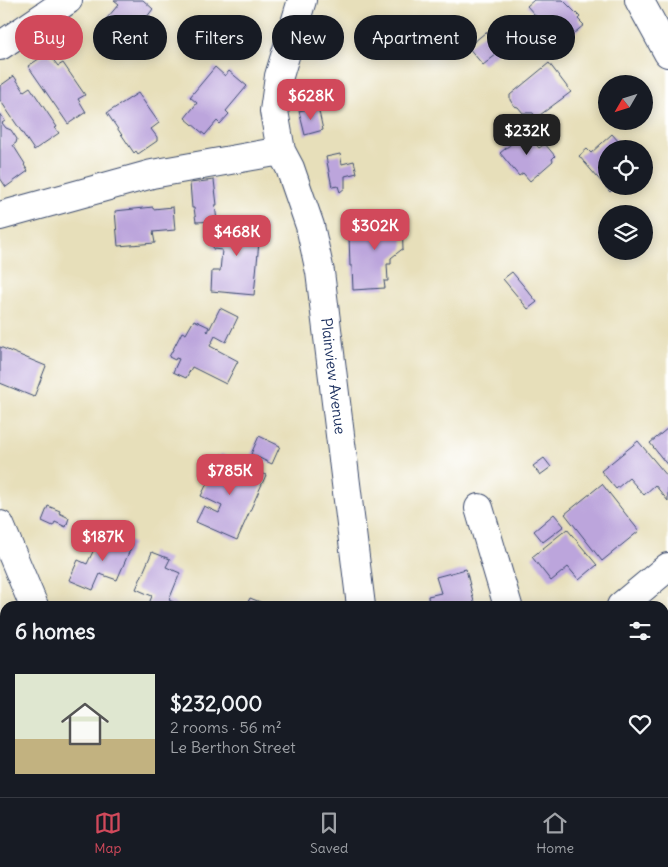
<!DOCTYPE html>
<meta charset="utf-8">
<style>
:root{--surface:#171b24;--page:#242831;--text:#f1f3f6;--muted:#9ea1a6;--line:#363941;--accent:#d1495b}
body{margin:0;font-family:Delius,sans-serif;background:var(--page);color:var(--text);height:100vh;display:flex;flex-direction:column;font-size:19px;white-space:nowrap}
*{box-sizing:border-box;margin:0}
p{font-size:16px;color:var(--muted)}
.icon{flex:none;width:28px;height:28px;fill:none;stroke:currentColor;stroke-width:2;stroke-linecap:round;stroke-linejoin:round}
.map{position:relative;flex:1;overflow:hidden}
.drawer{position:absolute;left:0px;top:601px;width:669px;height:196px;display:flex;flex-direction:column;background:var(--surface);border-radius:15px 15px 0 0;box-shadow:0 2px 12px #0003}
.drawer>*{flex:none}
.hud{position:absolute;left:15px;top:15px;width:639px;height:45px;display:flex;gap:10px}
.needle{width:32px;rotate:231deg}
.controls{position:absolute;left:598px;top:75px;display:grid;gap:10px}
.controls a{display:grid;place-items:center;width:55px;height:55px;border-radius:50%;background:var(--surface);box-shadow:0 2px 12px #0003;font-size:25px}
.price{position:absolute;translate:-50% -42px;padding:0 11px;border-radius:10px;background:var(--accent);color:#fff;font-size:16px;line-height:32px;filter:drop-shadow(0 1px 2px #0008)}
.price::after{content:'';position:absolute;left:50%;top:30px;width:15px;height:11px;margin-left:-8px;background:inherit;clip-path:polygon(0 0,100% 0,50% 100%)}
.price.active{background:#222;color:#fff}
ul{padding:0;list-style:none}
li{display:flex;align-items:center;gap:15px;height:125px;padding:0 15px}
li+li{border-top:1px solid var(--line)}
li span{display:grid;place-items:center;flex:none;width:140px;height:100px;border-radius:0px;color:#555}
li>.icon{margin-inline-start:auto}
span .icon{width:60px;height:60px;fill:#fffc;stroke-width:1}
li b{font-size:21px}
h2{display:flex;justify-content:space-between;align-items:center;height:60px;padding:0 15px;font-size:21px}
.tag{padding:0 18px;border-radius:22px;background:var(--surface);box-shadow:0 2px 12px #0003;font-size:18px;line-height:45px}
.tag.active{background:var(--accent);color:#fff}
.tab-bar{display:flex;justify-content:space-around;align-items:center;height:70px;border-top:1px solid var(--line);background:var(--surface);font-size:14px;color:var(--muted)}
.tab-bar a{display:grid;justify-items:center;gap:2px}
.tab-bar .active{color:var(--accent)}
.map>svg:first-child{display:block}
.building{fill:#bca5dc}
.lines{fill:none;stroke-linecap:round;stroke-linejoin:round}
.minor-casing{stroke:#3a496c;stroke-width:30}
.minor{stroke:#fff;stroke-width:28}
.labels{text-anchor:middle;stroke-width:4;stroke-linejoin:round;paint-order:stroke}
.street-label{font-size:15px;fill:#1b2f5e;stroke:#fff}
</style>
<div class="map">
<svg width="668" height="797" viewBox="0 0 668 797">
<rect width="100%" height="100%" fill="#fff"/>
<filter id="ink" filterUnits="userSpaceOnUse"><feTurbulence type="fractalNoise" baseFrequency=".02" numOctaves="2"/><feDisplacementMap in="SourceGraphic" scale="10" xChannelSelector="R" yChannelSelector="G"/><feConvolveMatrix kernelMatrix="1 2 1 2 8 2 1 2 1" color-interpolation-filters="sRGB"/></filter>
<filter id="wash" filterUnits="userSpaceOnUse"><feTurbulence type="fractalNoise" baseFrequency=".0096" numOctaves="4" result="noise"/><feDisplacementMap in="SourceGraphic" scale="20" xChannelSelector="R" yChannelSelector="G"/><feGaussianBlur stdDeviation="1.12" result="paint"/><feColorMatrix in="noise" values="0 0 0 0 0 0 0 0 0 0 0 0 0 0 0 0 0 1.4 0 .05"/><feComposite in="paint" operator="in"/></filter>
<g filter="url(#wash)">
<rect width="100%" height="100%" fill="#e7dfba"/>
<g id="blocks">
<path class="building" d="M 114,0 L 143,0 L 153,9 L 143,22 L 145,24 L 127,45 L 102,24 L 119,4 Z
M 534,0 L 563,0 L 580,17 L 578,19 L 584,25 L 547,55 L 529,32 L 541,22 L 527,6 Z
M 486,32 L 501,51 L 483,65 L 468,47 Z
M 48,53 L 58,66 L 63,63 L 85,95 L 78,99 L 86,112 L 68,124 L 28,66 Z
M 549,63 L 571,92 L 540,115 L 535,116 L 533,113 L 523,113 L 518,107 L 514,106 L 510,100 L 510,95 Z
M 215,67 L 225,76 L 229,71 L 247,86 L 226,111 L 229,114 L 220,124 L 217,121 L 205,135 L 185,118 L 197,103 L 190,97 Z
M 14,76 L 24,91 L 30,87 L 57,127 L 55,128 L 59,133 L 34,150 L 0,100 L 0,86 Z
M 138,93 L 159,123 L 151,129 L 157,137 L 157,141 L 138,154 L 136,151 L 134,153 L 107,113 Z
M 318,107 L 323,130 L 305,135 L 299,111 Z
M 0,113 L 5,121 L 2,123 L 6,128 L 11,130 L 17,139 L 16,143 L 13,145 L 25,164 L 24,165 L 28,171 L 6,187 L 0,178 Z
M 520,127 L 539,148 L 545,144 L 555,156 L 552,159 L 553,161 L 530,181 L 523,173 L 519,176 L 500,153 L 516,140 L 512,135 Z
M 612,134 L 625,149 L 606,149 L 606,186 L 617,186 L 610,192 L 579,156 L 587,149 L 591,153 Z
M 340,154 L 342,164 L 354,161 L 357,173 L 345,176 L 345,188 L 340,192 L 338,186 L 332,187 L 326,157 Z
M 214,180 L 217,205 L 215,205 L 217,221 L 196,222 L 194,208 L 192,208 L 190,183 Z
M 153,207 L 153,209 L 173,207 L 175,230 L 153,232 L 155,243 L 118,246 L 115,211 Z
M 386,213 L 387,221 L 402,221 L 403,249 L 401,250 L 391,258 L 391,264 L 387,264 L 388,281 L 384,281 L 385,288 L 353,290 L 352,266 L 350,266 L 349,236 L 366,236 L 364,215 Z
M 225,222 L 266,226 L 265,243 L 259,242 L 254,295 L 211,291 L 212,271 L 220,271 L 222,250 L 213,249 L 216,224 L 225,225 Z
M 512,272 L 537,302 L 528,309 L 503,279 Z
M 220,308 L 238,317 L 226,342 L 215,336 L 210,346 L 238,361 L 226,384 L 192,367 L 186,378 L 173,372 L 179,359 L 176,358 L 175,360 L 169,357 L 182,332 L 186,334 L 194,320 L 209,327 L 207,331 L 208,332 Z
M 0,347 L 46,366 L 34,397 L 0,383 Z
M 668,428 L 668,466 L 650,443 Z
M 259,436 L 280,446 L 272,464 L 251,454 Z
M 638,441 L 668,477 L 668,501 L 655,485 L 644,495 L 629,478 L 616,489 L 601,471 Z
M 221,454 L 266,475 L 237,540 L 196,522 L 204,506 L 219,513 L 222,506 L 201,496 Z
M 544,458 L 551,467 L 540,475 L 533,466 Z
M 602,484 L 639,531 L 602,561 L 565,514 Z
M 48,506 L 60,511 L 59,513 L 69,518 L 66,527 L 55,522 L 53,526 L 42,521 Z
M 554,514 L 564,526 L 543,542 L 534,531 Z
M 567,529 L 597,565 L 579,580 L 568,567 L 551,581 L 532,557 Z
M 115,535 L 133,543 L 117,580 L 100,574 L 93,590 L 69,580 L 78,560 L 87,564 L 100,537 L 111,542 Z
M 152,552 L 170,559 L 166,567 L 180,573 L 169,600 L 177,604 L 176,606 L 148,606 L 152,596 L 136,589 Z
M 466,569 L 475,606 L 429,606 L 428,596 L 441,593 L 436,577 Z
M 250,598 L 270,606 L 246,606 Z
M 664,653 L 665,655 L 668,653 L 668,719 L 665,715 L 664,716 Z
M 194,792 L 217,792 L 215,797 L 195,797 L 193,796 Z
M 249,792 L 267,792 L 275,797 L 247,797 Z
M 418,792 L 471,792 L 470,797 L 448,795 L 447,797 L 417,797 Z
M 557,792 L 605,792 L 604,797 L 556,797 Z"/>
</g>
</g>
<g filter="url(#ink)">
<use href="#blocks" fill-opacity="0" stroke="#3a496c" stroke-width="1"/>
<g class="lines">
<defs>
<path id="minor" d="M 302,0 L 279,76 L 274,111 L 281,151 L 290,168 L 310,226 L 320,272 L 361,606
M 639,0 L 668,53
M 0,46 L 68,0
M 0,216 L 152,174 L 281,151
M 479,508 L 508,606
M 0,525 L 34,606
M 621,606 L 668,567
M 343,797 L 343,792
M 508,797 L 509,792"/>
</defs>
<use href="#minor" class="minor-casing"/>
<use href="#minor" class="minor"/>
</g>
</g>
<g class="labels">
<g class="street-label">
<text transform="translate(333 376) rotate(83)" y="5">Plainview Avenue</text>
</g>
</g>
</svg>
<div class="controls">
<a><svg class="needle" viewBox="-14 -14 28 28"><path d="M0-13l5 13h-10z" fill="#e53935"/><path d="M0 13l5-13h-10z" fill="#9ea1a6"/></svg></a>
<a><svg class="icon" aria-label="locate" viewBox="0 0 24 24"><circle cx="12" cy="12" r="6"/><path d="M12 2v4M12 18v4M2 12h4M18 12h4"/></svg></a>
<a><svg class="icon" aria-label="layers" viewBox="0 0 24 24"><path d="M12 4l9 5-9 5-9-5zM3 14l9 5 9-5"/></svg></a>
</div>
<b class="price" style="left:311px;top:121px">$628K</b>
<b class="price active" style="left:527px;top:156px">$232K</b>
<b class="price" style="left:375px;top:251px">$302K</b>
<b class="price" style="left:237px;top:257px">$468K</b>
<b class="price" style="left:230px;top:496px">$785K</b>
<b class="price" style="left:103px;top:562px">$187K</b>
<div class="hud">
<a class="tag active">Buy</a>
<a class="tag">Rent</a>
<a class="tag">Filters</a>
<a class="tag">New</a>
<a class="tag">Apartment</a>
<a class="tag">House</a>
</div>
<section class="drawer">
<h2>6 homes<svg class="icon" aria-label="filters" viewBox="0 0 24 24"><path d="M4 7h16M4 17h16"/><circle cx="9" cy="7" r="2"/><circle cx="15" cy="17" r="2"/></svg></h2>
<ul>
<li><span style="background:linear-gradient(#dfe7d0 65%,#c2b280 0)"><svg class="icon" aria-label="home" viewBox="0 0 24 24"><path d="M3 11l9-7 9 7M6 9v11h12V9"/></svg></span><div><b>$232,000</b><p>2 rooms · 56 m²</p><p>Le Berthon Street</p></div><svg class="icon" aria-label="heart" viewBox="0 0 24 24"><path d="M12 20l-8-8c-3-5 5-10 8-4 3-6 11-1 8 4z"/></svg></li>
</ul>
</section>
</div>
<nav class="tab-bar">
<a class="active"><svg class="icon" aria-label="map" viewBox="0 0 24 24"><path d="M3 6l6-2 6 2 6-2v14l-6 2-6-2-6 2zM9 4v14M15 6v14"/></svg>Map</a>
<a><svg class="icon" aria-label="saved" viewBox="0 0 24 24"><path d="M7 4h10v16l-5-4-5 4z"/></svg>Saved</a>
<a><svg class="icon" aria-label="home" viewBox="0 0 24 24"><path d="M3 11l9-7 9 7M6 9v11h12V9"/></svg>Home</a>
</nav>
